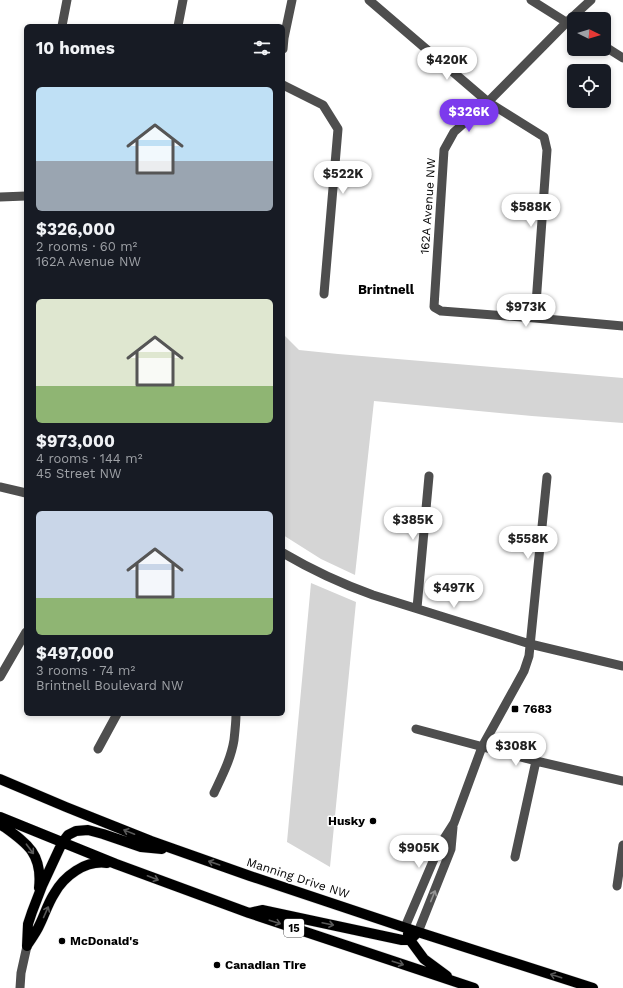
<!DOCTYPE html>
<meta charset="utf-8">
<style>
:root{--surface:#171b24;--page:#20242c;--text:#f1f3f6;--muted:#9ea1a6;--accent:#7c3aed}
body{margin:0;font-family:"Work Sans",sans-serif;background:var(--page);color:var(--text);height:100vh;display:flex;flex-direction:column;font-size:15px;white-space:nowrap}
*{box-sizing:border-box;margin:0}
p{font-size:13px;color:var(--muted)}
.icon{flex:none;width:22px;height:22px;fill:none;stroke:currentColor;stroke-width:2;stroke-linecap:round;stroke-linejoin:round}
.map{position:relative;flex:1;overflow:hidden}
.drawer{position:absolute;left:24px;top:24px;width:261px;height:692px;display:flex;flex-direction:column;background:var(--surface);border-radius:6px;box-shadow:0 2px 6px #0003}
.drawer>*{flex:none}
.needle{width:26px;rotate:95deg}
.controls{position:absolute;left:567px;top:12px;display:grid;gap:8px}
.controls a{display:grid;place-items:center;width:44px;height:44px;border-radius:6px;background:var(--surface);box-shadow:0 2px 6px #0003;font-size:20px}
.price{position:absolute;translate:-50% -34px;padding:0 9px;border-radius:14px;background:#fff;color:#222;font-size:13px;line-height:26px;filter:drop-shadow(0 1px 2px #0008)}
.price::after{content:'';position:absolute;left:50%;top:24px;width:12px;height:9px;margin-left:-6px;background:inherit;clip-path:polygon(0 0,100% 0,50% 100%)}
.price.selected{background:var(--accent);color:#fff}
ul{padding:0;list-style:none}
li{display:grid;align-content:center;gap:8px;height:212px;padding:0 12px}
li span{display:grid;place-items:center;height:124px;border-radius:6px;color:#555}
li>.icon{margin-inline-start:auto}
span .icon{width:72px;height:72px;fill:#fffc;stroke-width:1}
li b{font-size:17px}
h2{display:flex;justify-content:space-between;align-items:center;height:48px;padding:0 12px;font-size:17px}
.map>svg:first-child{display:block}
.green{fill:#d5d5d5}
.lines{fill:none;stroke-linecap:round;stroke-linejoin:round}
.major-casing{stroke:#dbdbdb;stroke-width:11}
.minor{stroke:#4e4e4e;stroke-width:9}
.major{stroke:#000;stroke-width:10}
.oneway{stroke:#595959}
.oneway2{stroke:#959595}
.poi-dot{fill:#000;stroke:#fff;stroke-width:1.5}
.labels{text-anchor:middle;stroke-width:3;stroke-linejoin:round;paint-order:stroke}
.shield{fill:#fff;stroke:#4c4c4c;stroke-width:1}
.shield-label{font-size:11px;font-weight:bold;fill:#000}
.street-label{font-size:12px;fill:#000;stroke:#fff}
.poi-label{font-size:12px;font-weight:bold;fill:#000;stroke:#fff;text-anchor:start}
.neighbourhood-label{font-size:13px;font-weight:bold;fill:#000;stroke:#fff}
</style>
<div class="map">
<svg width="623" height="988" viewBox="0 0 623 988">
<rect width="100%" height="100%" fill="#fff"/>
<path class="green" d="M 283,334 L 299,350 L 338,354 L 623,378 L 623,423 L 532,416 L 374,401 L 355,575 L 321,559 L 283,535 Z
M 311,583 L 356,602 L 330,867 L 287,842 Z"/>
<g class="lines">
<defs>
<path id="major" d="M 0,779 L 66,807 L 151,841 L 250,876 L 418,932 L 593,988
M 0,817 L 116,864 L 249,913 L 474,988
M 0,824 C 25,842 43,852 39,888
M 249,913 L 262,910 L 402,940 L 410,940 L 418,932
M 408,934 L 410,940 L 424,959 L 447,976
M 28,944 C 31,939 35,934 38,928 C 44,917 47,905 54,894 C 64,876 85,860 107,863
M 27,946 L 28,924 L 32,912 L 42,886 L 62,843 L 68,835 L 76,831 L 88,830 L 103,834 L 141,847 L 162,849"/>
</defs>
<use href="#major" class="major-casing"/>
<path class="minor" d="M 369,0 L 488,102 L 544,137 L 547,150 L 535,318
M 531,0 L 574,27
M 591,0 L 567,22 L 488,102 L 454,132 L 444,150 L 434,307 L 441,311 L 535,318 L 623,326
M 62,26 L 67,0
M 178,26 L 183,0
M 604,46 L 623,58
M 283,49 L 284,38 L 292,0
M 283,85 L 323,105 L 338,129 L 324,294
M 0,197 L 26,196
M 0,487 L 26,493
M 283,553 C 312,570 342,584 373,595 L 530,644 L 623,666
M 417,608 L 429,476
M 0,677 L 26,632
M 416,729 L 536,761 L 623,781
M 98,749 L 117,714
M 214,793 C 222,776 231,759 234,740 C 235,731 236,722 236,714
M 515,857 L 536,761
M 617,886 L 623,845
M 405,927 L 440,845 L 454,823 L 482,747 L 524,671 L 529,656 L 547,477
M 418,932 L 451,849 L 453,827
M 20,988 L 21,973 L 27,946"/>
<use href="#major" class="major"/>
</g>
<defs><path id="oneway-shaft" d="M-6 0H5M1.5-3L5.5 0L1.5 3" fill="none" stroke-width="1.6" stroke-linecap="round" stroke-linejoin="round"/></defs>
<g class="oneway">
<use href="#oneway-shaft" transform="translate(129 832) rotate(-158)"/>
<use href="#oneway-shaft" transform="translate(30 849) rotate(53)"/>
<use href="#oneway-shaft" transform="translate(214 863) rotate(-161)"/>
<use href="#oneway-shaft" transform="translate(153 878) rotate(21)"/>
<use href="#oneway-shaft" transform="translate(46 912) rotate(-66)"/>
<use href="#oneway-shaft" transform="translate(275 922) rotate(18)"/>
<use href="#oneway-shaft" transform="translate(328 924) rotate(12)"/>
<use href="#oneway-shaft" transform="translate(398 963) rotate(18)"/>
<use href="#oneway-shaft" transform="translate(556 976) rotate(-162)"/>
</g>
<use class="oneway2" href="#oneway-shaft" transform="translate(433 896) rotate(-68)"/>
<g class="poi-dot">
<rect x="511" y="705" width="8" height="8" rx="2"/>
<circle cx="373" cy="821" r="4"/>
<circle cx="62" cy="941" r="4"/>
<circle cx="217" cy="965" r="4"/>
</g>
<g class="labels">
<rect class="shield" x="284" y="919" width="20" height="18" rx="3"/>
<g class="shield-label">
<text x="294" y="932">15</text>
</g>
<g class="street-label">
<text transform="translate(428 206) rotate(-86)" y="4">162A Avenue NW</text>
<text transform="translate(298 878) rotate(18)" y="4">Manning Drive NW</text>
</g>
<g class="poi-label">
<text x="523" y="713">7683</text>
<text x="365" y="825" text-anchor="end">Husky</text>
<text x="70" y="945">McDonald's</text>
<text x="225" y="969">Canadian Tire</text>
</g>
<g class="neighbourhood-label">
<text x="386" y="294">Brintnell</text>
</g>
</g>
</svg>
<div class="controls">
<a><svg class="needle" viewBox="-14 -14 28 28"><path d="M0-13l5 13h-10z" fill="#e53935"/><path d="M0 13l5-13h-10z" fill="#9ea1a6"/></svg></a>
<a><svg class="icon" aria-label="locate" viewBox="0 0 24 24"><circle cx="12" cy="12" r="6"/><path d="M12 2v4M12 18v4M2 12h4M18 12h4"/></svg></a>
</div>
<b class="price" style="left:447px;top:81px">$420K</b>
<b class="price selected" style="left:469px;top:133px">$326K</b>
<b class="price" style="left:343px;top:195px">$522K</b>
<b class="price" style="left:531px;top:228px">$588K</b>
<b class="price" style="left:526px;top:328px">$973K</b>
<b class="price" style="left:413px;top:541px">$385K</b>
<b class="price" style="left:528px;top:560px">$558K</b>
<b class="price" style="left:454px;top:609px">$497K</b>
<b class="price" style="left:516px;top:767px">$308K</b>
<b class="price" style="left:419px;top:869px">$905K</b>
<section class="drawer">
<h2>10 homes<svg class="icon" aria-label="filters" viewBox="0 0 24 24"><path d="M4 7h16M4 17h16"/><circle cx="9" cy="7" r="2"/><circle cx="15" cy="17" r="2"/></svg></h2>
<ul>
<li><span style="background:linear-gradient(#bfe0f5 60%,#9aa5b1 0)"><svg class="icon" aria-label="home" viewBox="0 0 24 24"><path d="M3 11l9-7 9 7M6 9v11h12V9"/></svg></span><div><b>$326,000</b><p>2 rooms · 60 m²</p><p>162A Avenue NW</p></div></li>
<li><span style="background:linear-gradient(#dfe7d0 70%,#8fb573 0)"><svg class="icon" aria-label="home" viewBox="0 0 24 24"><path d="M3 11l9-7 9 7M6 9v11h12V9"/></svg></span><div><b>$973,000</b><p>4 rooms · 144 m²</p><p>45 Street NW</p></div></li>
<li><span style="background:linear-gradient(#c9d6e8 70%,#8fb573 0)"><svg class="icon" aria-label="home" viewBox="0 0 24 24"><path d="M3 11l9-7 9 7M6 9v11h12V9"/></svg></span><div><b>$497,000</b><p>3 rooms · 74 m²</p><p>Brintnell Boulevard NW</p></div></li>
</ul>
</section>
</div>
